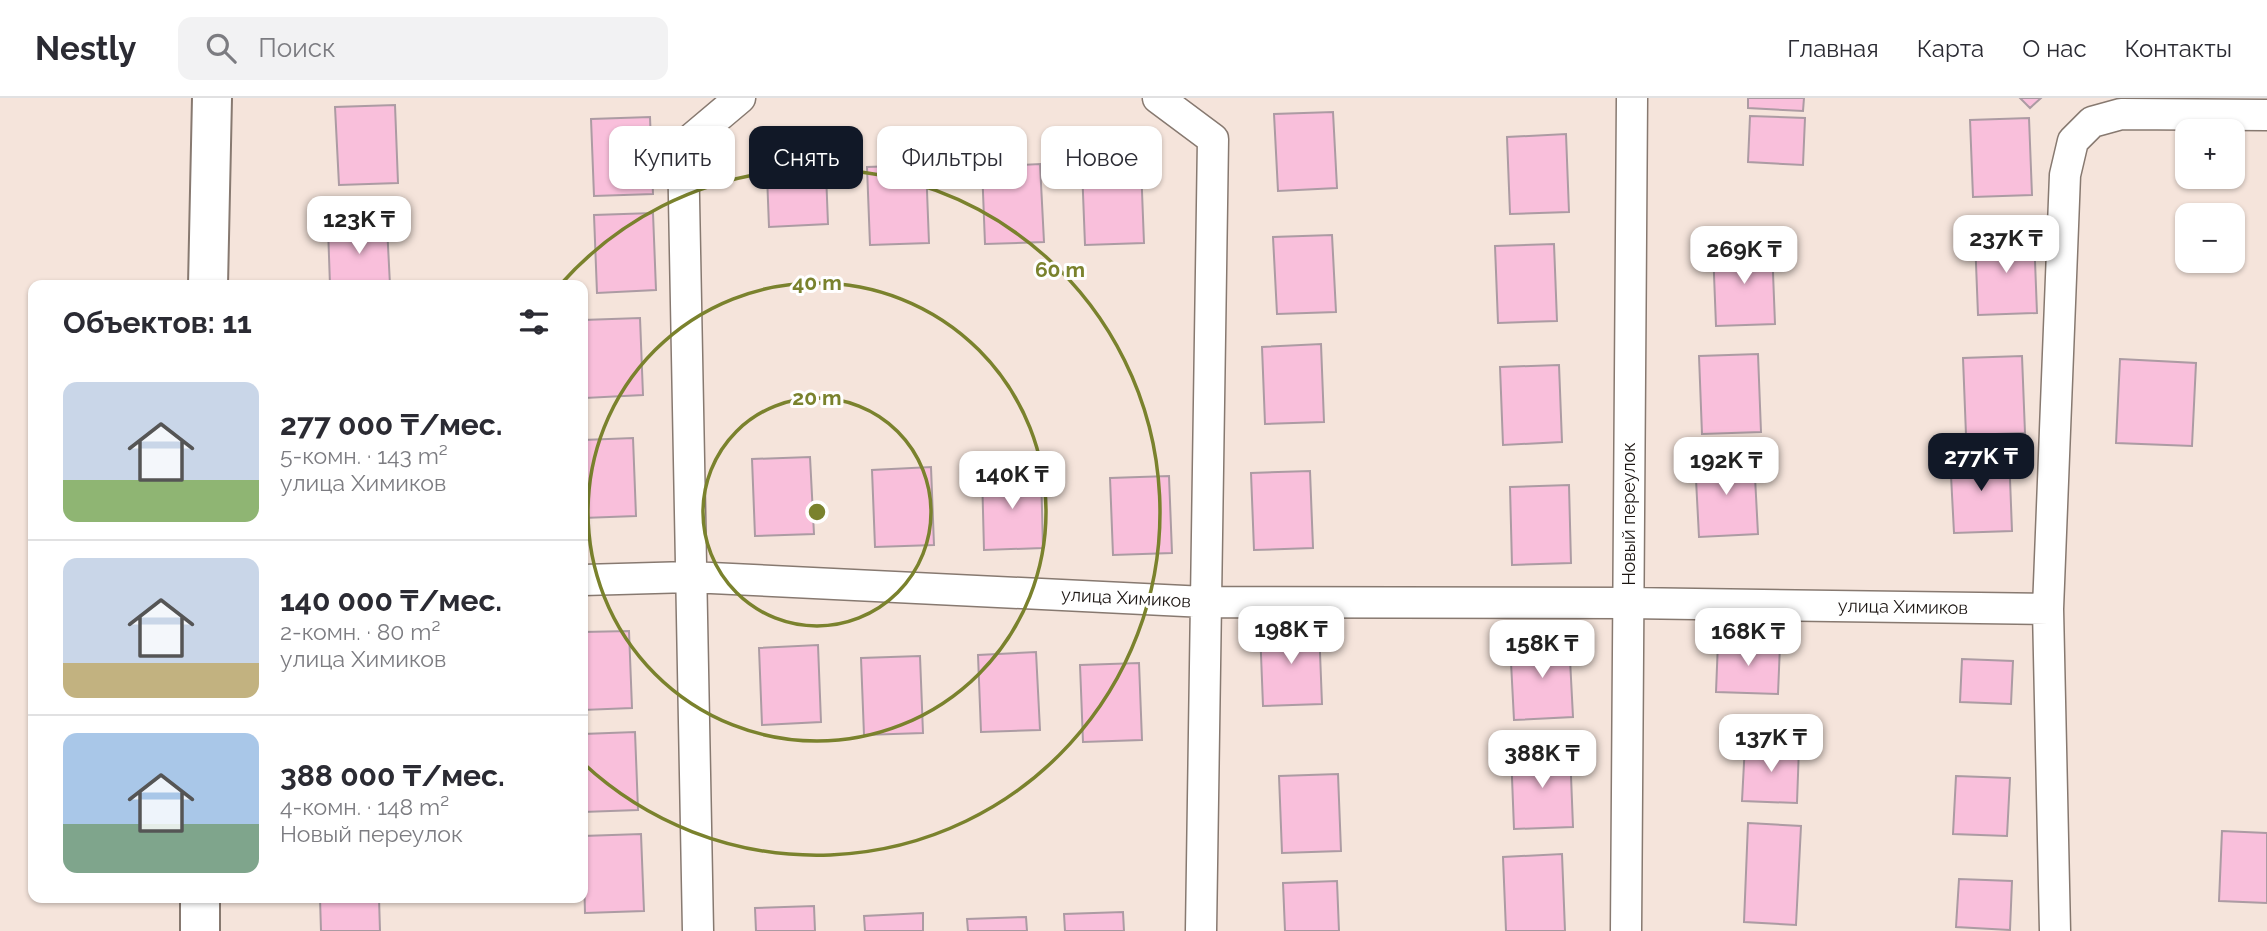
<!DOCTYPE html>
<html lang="ru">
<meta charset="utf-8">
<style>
:root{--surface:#fff;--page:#f2f2f3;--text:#2b2b33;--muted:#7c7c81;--line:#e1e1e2;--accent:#111827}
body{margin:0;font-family:Raleway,sans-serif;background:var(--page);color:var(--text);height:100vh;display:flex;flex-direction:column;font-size:26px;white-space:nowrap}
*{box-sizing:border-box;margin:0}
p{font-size:23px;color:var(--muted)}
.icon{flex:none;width:38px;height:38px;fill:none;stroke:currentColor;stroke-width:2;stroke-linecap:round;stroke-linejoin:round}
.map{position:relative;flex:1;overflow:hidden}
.sheet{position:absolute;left:28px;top:182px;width:560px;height:623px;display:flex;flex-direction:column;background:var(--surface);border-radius:14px;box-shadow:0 2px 5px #0004}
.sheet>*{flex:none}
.top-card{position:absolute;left:609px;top:28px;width:665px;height:63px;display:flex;gap:14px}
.controls{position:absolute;left:2175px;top:21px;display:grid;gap:14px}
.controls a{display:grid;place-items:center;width:70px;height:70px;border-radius:14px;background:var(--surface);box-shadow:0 2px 5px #0004;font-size:35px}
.price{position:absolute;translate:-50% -60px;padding:0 16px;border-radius:14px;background:#fff;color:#222;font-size:23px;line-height:46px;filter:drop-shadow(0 2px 4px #0008)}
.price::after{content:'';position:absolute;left:50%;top:42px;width:21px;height:16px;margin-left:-10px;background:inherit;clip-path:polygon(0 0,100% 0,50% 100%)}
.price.active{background:var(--accent);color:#fff}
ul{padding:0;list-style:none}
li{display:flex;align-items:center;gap:21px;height:175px;padding:0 35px}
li+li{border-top:2px solid var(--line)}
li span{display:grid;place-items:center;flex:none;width:196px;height:140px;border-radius:14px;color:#555}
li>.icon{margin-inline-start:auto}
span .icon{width:84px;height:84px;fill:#fffc;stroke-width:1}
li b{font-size:30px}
h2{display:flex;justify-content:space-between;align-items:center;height:84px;padding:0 35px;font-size:30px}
.chip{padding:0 24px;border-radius:14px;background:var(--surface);box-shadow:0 2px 5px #0004;font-size:24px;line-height:63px}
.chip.active{background:var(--accent);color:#fff}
header{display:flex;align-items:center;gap:42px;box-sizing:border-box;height:98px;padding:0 35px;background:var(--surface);border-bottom:2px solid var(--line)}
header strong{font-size:33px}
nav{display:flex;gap:38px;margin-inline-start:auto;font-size:24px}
.search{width:490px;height:63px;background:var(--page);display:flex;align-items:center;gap:18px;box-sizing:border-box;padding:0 24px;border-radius:14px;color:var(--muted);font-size:26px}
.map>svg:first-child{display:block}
.building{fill:#f9bfdb;stroke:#ac9ba3;stroke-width:2}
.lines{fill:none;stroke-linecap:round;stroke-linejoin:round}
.minor-casing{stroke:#877970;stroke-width:33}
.tertiary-casing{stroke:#877970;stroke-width:42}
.minor{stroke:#fff;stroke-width:30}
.tertiary{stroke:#fff;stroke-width:38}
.ring{fill:none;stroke:#7a822d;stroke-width:3.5}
.labels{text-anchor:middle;stroke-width:6;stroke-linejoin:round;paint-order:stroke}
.street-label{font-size:18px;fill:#1c1613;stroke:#fff}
.centre{fill:#7a822d;stroke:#fff;stroke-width:3.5}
.ring-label{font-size:21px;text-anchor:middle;font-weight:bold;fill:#7a822d;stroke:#fff;stroke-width:6;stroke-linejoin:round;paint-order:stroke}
</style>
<header>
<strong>Nestly</strong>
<div class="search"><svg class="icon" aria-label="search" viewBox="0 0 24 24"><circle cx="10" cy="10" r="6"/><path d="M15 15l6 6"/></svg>Поиск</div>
<nav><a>Главная</a><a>Карта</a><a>О нас</a><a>Контакты</a></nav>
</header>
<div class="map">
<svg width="2267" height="833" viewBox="0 0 2267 833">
<rect width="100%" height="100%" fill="#f5e4db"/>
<path class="building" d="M 1748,0 L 1804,0 L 1803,13 L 1748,10 Z
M 2020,0 L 2041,0 L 2030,10 Z
M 395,7 L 398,85 L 339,87 L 335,9 Z
M 1333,14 L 1337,90 L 1278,93 L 1274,16 Z
M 1750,18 L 1805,20 L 1803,67 L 1748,64 Z
M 650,19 L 653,96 L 594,98 L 591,21 Z
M 2029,20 L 2032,97 L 1973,99 L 1970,22 Z
M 1566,36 L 1569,114 L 1510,116 L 1507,39 Z
M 825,49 L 828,126 L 769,129 L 766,51 Z
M 1040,66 L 1044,144 L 985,146 L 982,69 Z
M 926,67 L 929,145 L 870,147 L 867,69 Z
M 1141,68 L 1144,145 L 1085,147 L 1082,70 Z
M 653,115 L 656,192 L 597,195 L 594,117 Z
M 387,128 L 390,187 L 330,187 L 328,130 Z
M 1332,137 L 1336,214 L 1277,216 L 1273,139 Z
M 2034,137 L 2037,215 L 1978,217 L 1975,140 Z
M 1554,146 L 1557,223 L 1498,225 L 1495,148 Z
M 1772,149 L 1775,226 L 1716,228 L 1713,151 Z
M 640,220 L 643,297 L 585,300 L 583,222 Z
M 1321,246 L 1324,324 L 1265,326 L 1262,249 Z
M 1758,256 L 1761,334 L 1702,336 L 1699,258 Z
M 2022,258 L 2025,335 L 1966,337 L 1963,260 Z
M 2120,261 L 2196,265 L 2192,348 L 2116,345 Z
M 1559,267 L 1562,344 L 1503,347 L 1500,269 Z
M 633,340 L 636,418 L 583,420 L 583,342 Z
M 2009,355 L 2012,433 L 1954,435 L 1950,358 Z
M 810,359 L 814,436 L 755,438 L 752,361 Z
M 1754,360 L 1758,436 L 1699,439 L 1695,362 Z
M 931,369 L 934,447 L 875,449 L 872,372 Z
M 1041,373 L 1043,450 L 984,452 L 982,375 Z
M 1310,373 L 1313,450 L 1254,452 L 1251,375 Z
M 1169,378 L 1172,455 L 1113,457 L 1110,380 Z
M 1569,387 L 1571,465 L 1512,467 L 1510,389 Z
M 1319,529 L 1322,606 L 1263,608 L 1260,531 Z
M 629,533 L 632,610 L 583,612 L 583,534 Z
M 1569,542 L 1573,619 L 1514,622 L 1510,545 Z
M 1718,544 L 1780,547 L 1778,596 L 1716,594 Z
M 818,547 L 821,624 L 762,627 L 759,550 Z
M 1036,554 L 1040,632 L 981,634 L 978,557 Z
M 920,558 L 923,635 L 864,637 L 861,560 Z
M 1962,561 L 2013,563 L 2011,606 L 1960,604 Z
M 1139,565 L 1142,642 L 1083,644 L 1080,567 Z
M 635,634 L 638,712 L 583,714 L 583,636 Z
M 1745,646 L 1799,649 L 1797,705 L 1742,703 Z
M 1570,652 L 1573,729 L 1514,731 L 1511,654 Z
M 1338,676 L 1341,753 L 1282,755 L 1279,678 Z
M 1956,678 L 2010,680 L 2007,738 L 1953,736 Z
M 1748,725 L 1801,728 L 1796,827 L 1744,824 Z
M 2222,733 L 2267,735 L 2267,805 L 2219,803 Z
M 641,736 L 644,813 L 585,815 L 583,738 Z
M 1562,756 L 1565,833 L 1506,833 L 1503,759 Z
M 1959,781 L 2012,783 L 2010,832 L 1956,829 Z
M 1337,783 L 1339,833 L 1285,833 L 1283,785 Z
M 320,800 L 379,800 L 380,833 L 321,833 Z
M 814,808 L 815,833 L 756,833 L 755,810 Z
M 1123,814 L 1124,833 L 1065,833 L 1064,816 Z
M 923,815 L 923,833 L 865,833 L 864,818 Z
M 1026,819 L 1027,833 L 968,833 L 967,821 Z"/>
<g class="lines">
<defs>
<path id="minor" d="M 1158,0 L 1213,41 L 1201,833
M 583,482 L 690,479 L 1205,504 L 1628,505 L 2048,511
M 698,833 L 683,48 L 740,0
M 1626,833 L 1632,0
M 2055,833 L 2048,511 L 2065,77 L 2073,43 L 2092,24 L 2121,16 L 2267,17"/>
<path id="tertiary" d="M 208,187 L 212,0
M 200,833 L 200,800"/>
</defs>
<use href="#minor" class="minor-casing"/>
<use href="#tertiary" class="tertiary-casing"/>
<use href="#minor" class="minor"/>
<use href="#tertiary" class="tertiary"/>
</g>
<g class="ring">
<circle cx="817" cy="414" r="114"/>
<circle cx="817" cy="414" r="229"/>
<path d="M560 187A343 343 0 1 1 583 665"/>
</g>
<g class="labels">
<g class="street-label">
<text transform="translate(1629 416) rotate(-90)" y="6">Новый переулок</text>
<text transform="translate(1126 500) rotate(3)" y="6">улица Химиков</text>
<text transform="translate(1903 509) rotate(1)" y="6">улица Химиков</text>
</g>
</g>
<circle cx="817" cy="414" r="10" class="centre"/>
<g class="ring-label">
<text x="1060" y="179">60 m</text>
<text x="817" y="192">40 m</text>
<text x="817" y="307">20 m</text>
</g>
</svg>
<div class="controls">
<a>+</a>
<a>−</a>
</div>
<b class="price" style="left:359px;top:158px">123K ₸</b>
<b class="price" style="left:2006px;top:177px">237K ₸</b>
<b class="price" style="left:1744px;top:188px">269K ₸</b>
<b class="price active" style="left:1981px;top:395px">277K ₸</b>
<b class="price" style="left:1726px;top:399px">192K ₸</b>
<b class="price" style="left:1012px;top:413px">140K ₸</b>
<b class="price" style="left:1291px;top:568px">198K ₸</b>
<b class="price" style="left:1748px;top:570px">168K ₸</b>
<b class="price" style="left:1542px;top:582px">158K ₸</b>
<b class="price" style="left:1771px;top:676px">137K ₸</b>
<b class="price" style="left:1542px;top:692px">388K ₸</b>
<div class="top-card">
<a class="chip">Купить</a>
<a class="chip active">Снять</a>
<a class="chip">Фильтры</a>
<a class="chip">Новое</a>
</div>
<section class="sheet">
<h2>Объектов: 11<svg class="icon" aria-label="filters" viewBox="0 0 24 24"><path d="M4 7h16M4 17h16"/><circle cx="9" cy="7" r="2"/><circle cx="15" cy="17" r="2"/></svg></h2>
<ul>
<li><span style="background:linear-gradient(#c9d6e8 70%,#8fb573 0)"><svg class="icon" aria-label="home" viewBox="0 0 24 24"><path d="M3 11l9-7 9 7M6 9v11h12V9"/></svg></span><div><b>277 000 ₸/мес.</b><p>5-комн. · 143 m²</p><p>улица Химиков</p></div></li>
<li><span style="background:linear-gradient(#c9d6e8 75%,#c2b280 0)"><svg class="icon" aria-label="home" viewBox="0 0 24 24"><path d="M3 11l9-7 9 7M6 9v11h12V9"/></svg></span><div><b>140 000 ₸/мес.</b><p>2-комн. · 80 m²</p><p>улица Химиков</p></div></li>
<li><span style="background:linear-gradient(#a9c7e8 65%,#7fa58c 0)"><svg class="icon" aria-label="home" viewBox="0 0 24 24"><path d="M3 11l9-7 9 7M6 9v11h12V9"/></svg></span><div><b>388 000 ₸/мес.</b><p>4-комн. · 148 m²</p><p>Новый переулок</p></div></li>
</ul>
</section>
</div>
